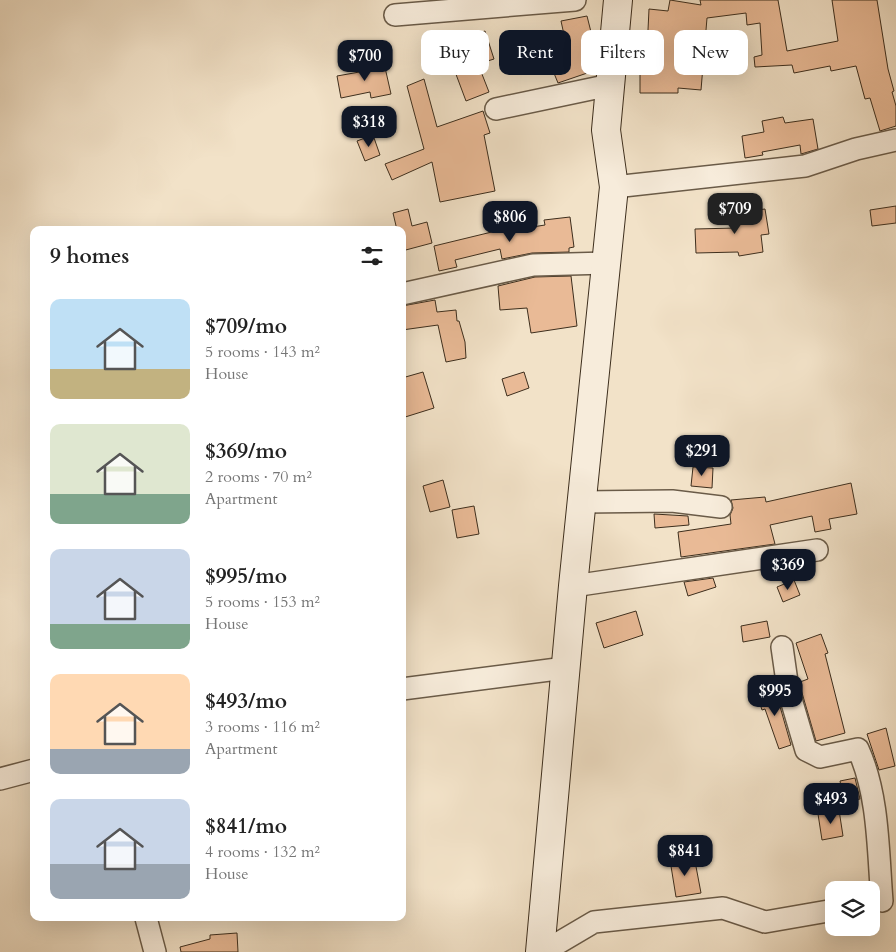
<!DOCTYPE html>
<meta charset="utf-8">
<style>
:root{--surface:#fff;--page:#f6f6f6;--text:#222;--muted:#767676;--accent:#111827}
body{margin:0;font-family:Cardo,serif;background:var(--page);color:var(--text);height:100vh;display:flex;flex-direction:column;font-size:19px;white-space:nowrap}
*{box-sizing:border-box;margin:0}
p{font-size:16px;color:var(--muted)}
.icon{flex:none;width:28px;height:28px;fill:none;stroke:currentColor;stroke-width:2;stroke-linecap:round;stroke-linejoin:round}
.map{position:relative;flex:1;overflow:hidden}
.side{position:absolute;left:30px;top:226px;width:376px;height:695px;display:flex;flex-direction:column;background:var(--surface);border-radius:10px;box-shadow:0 5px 20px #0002}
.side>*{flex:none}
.top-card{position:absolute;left:421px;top:30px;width:399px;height:45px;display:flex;gap:10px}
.fabs{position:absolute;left:825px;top:881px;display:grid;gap:10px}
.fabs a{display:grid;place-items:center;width:55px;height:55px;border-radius:10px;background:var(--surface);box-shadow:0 5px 20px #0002;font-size:25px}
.price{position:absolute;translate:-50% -42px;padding:0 11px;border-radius:10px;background:var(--accent);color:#fff;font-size:16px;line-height:32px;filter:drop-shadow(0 1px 2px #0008)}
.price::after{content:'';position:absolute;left:50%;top:30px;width:15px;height:11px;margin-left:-8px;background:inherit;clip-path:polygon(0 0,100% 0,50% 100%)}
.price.on{background:#222;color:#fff}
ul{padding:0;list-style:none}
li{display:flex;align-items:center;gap:15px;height:125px;padding:0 20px}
li span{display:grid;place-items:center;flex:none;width:140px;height:100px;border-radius:10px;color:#555}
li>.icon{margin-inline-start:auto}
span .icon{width:60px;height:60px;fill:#fffc;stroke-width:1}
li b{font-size:21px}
h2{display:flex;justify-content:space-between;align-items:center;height:60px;padding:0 20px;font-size:21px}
.pill{padding:0 18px;border-radius:10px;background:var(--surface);box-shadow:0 5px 20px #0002;font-size:18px;line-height:45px}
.pill.on{background:var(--accent);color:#fff}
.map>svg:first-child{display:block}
.building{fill:#e9ba96;stroke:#3d2e1d}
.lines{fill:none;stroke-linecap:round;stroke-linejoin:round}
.street-casing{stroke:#6a5b48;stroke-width:24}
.secondary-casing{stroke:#3d2e1d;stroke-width:30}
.street{stroke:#f7ecdb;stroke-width:21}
.secondary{stroke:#f7ecdb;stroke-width:28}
</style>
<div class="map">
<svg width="896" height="952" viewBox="0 0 896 952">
<rect width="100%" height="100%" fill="#f2e2c8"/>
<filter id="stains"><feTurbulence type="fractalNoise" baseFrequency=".004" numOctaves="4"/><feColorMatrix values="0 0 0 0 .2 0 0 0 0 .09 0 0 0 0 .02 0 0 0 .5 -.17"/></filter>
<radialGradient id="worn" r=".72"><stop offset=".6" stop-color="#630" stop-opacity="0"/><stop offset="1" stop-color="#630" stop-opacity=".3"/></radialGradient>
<path class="building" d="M 670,0 L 701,5 L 700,0 L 778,0 L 787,51 L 838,41 L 832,0 L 877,0 L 888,69 L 894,91 L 892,92 L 896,106 L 896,126 L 880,131 L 870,98 L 865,99 L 856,66 L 831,71 L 830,66 L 794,73 L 792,65 L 755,67 L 754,57 L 762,55 L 760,23 L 747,25 L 746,13 L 707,18 L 701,90 L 678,88 L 678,93 L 640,93 L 640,72 L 646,72 L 649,9 L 668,11 Z
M 587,16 L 597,56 L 596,70 L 558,83 L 549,61 L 568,53 L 561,21 Z
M 485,31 L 494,59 L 478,64 L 489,92 L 466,101 L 454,69 L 460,67 L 453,42 Z
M 384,63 L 391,94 L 371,98 L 370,92 L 341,98 L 337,76 L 365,71 L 364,67 Z
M 424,79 L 437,127 L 483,111 L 490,133 L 484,135 L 495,191 L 440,202 L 432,162 L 392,180 L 385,164 L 424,149 L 407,86 Z
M 783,117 L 785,123 L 813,119 L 818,149 L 801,154 L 800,145 L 762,152 L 763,155 L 745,158 L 742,136 L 764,132 L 762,121 Z
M 373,135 L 380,155 L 365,161 L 357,141 Z
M 896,206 L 896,223 L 872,226 L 870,210 Z
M 408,209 L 412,226 L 427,222 L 432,243 L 402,251 L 402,230 L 397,230 L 393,213 Z
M 765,209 L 769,234 L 761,235 L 763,252 L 739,256 L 738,252 L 696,253 L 695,229 L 736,228 L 734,213 Z
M 570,217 L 574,247 L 569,248 L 569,252 L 532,253 L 502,259 L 500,249 L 455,260 L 457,267 L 439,271 L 434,246 L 500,230 L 501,232 L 545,225 L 544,220 Z
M 571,276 L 577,326 L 531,333 L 527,308 L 500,310 L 498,286 L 535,277 Z
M 435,300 L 437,312 L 456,310 L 457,321 L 459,321 L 465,342 L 466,358 L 446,362 L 438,325 L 402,330 L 402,306 Z
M 423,372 L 434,408 L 402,418 L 402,378 Z
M 524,372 L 529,388 L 507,396 L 502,379 Z
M 693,467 L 713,468 L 712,488 L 691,486 Z
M 443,480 L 450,507 L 430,512 L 423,486 Z
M 851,483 L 857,514 L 829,519 L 831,529 L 815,532 L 812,516 L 770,525 L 775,544 L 681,557 L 678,532 L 731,524 L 730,515 L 733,508 L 731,500 L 765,497 L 766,502 Z
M 474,506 L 479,534 L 457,538 L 452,510 Z
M 654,514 L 688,516 L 689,525 L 655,528 Z
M 713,578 L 716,587 L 688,596 L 684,582 Z
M 794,580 L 800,595 L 783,602 L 777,587 Z
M 636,611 L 643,635 L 604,648 L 596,623 Z
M 767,621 L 770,637 L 743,642 L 741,626 Z
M 821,634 L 828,653 L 825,654 L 845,733 L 816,741 L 800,686 L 800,682 L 808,679 L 796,643 Z
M 775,689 L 791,745 L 779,749 L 765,709 L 762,710 L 757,694 Z
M 886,728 L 895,766 L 879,770 L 867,734 Z
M 855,778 L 860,799 L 844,802 L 840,781 Z
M 839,810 L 843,836 L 822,840 L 818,814 Z
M 694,856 L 701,893 L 676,897 L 670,860 Z
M 237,933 L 238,952 L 181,952 L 180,947 L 210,939 L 210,935 Z"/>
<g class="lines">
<defs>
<path id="street" d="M 395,15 L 575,0
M 496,109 L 610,85
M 614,187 L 805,166 L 856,149 L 896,140
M 402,294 L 533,265 L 607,263
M 582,502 L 672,501 L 721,507
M 573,586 L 817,550
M 782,647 L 788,689 L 806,750 L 820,757 L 858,749 C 879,795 878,852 882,901
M 402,689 L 565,668
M 0,779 L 34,770
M 146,918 L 155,952
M 543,952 L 594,922 L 723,908 L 765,922 L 834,910"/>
<path id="secondary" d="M 540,952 L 573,586 L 614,187 L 606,130 L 618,0"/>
</defs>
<use href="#street" class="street-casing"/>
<use href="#secondary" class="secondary-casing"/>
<use href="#street" class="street"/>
<use href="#secondary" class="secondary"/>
</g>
<rect width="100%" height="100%" filter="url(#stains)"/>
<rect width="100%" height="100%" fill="url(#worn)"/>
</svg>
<div class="fabs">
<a><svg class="icon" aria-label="layers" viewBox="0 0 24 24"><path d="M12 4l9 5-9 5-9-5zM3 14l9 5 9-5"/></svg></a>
</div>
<b class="price" style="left:365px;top:82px">$700</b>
<b class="price" style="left:369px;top:148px">$318</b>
<b class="price on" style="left:735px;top:235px">$709</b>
<b class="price" style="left:510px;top:243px">$806</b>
<b class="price" style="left:702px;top:477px">$291</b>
<b class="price" style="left:788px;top:591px">$369</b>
<b class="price" style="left:775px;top:717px">$995</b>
<b class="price" style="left:831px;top:825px">$493</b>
<b class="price" style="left:685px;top:877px">$841</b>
<div class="top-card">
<a class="pill">Buy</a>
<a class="pill on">Rent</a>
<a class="pill">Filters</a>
<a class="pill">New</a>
</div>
<section class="side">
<h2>9 homes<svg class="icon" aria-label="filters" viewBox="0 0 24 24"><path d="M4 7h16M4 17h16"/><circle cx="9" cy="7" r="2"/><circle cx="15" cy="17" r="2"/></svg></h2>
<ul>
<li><span style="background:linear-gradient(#bfe0f5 70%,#c2b280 0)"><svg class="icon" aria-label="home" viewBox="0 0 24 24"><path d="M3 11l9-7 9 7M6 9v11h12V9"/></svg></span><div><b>$709/mo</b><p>5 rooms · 143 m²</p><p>House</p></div></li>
<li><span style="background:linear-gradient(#dfe7d0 70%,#7fa58c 0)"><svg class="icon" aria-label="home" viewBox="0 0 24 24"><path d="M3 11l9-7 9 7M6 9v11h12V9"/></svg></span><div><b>$369/mo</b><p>2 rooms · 70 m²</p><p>Apartment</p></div></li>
<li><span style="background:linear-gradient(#c9d6e8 75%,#7fa58c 0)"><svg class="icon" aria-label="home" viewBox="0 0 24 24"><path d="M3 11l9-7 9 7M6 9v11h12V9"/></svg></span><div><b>$995/mo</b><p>5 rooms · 153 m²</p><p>House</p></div></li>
<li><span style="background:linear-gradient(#ffd9b3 75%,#9aa5b1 0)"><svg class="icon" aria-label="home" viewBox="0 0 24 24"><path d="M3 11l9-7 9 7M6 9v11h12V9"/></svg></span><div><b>$493/mo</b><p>3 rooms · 116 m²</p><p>Apartment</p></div></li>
<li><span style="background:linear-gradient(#c9d6e8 65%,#9aa5b1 0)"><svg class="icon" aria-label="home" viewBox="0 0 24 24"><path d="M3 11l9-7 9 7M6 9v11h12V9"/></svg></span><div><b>$841/mo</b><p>4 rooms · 132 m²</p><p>House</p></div></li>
</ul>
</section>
</div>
